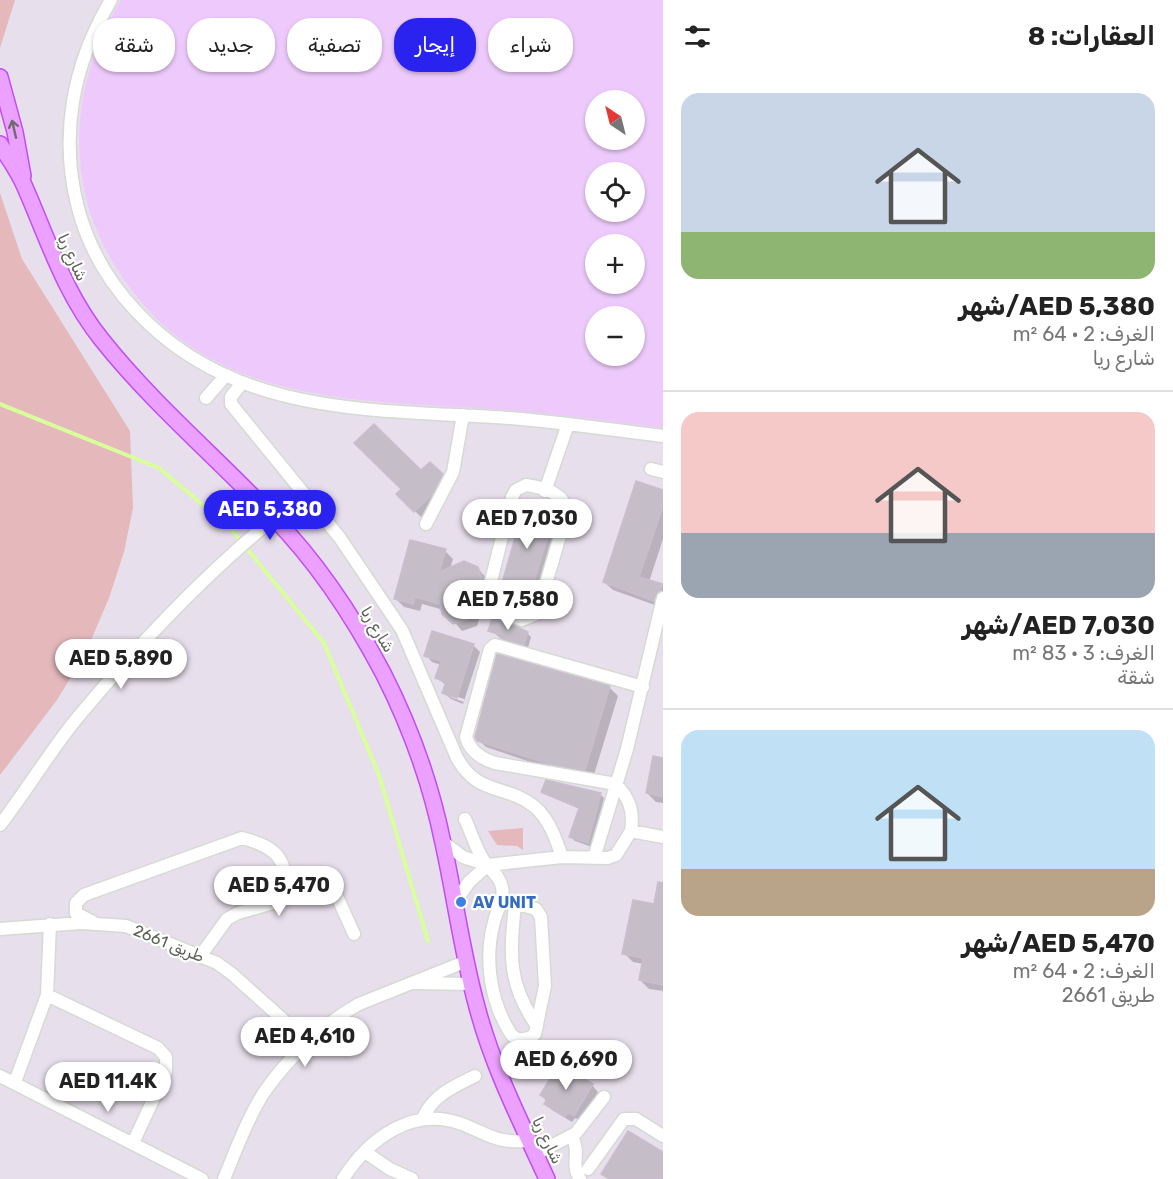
<!DOCTYPE html>
<html lang="ar">
<meta charset="utf-8">
<style>
:root{--surface:#fff;--page:#f2f2f2;--text:#222;--muted:#767676;--line:#e0e0e0;--accent:#2a22ee}
body{margin:0;font-family:Rubik,"Noto Naskh Arabic",sans-serif;background:var(--page);color:var(--text);direction:rtl;height:100vh;display:flex;flex-direction:column;font-size:22px;white-space:nowrap}
*{box-sizing:border-box;margin:0}
p{font-size:20px;color:var(--muted)}
.icon{flex:none;width:33px;height:33px;fill:none;stroke:currentColor;stroke-width:2;stroke-linecap:round;stroke-linejoin:round}
.map{position:relative;flex:1;overflow:hidden;direction:ltr}
.drawer{display:flex;flex-direction:column;background:var(--surface);width:510px}
.drawer>*{flex:none}
.hud{position:absolute;left:18px;top:18px;width:555px;height:54px;direction:rtl;display:flex;gap:12px}
.needle{width:39px;rotate:325deg}
.controls{position:absolute;left:585px;top:90px;display:grid;gap:12px}
.controls a{display:grid;place-items:center;width:60px;height:60px;border-radius:50%;background:var(--surface);box-shadow:0 2px 4px #0004;font-size:30px}
.price{position:absolute;translate:-50% -51px;padding:0 14px;border-radius:21px;background:#fff;color:#222;font-size:20px;line-height:39px;filter:drop-shadow(0 2px 3px #0008)}
.price::after{content:'';position:absolute;left:50%;top:36px;width:18px;height:14px;margin-left:-9px;background:inherit;clip-path:polygon(0 0,100% 0,50% 100%)}
.price.on{background:var(--accent);color:#fff}
ul{padding:0;list-style:none}
li{display:grid;align-content:center;gap:12px;height:318px;padding:0 18px}
li+li{border-top:2px solid var(--line)}
li span{display:grid;place-items:center;height:186px;border-radius:18px;color:#555}
li>.icon{margin-inline-start:auto}
span .icon{width:108px;height:108px;fill:#fffc;stroke-width:1}
li b{font-size:26px}
h2{display:flex;justify-content:space-between;align-items:center;height:72px;padding:0 18px;font-size:26px}
.chip{padding:0 21px;border-radius:24px;background:var(--surface);box-shadow:0 2px 4px #0004;font-size:21px;line-height:54px}
.chip.on{background:var(--accent);color:#fff}
main{display:flex;flex:1;min-height:0}
.map>svg:first-child{display:block}
.green{fill:#e5b9bb}
.sand{fill:#edcafb;fill-rule:evenodd}
.shadow{fill:#0003;fill-rule:evenodd}
.lines{fill:none;stroke-linecap:round;stroke-linejoin:round}
.stream{stroke:#d8ff9b;stroke-width:4}
.building{fill:#c5bec8;stroke:#c9bdd0;stroke-width:1.5}
.minor-casing{stroke:#d5dad2;stroke-width:15}
.major-casing{stroke:#bf4ef5;stroke-width:18}
.minor{stroke:#fff;stroke-width:12}
.major{stroke:#eca0ff;stroke-width:15}
.oneway{stroke:#726a71}
.shop-dot{fill:#3f7fe0;stroke:#fff;stroke-width:2}
.labels{text-anchor:middle;stroke-width:4.5;stroke-linejoin:round;paint-order:stroke}
.street-label{font-size:16px;fill:#5c6158;stroke:#fff}
.shop-label{font-size:16px;font-weight:bold;fill:#366cbe;stroke:#fff;text-anchor:start}
</style>
<main>
<section class="drawer">
<h2>العقارات: 8<svg class="icon" aria-label="filters" viewBox="0 0 24 24"><path d="M4 7h16M4 17h16"/><circle cx="9" cy="7" r="2"/><circle cx="15" cy="17" r="2"/></svg></h2>
<ul>
<li><span style="background:linear-gradient(#c9d6e8 75%,#8fb573 0)"><svg class="icon" aria-label="home" viewBox="0 0 24 24"><path d="M3 11l9-7 9 7M6 9v11h12V9"/></svg></span><div><b>AED 5,380/شهر</b><p>الغرف: 2 · 64 m²</p><p>شارع ريا</p></div></li>
<li><span style="background:linear-gradient(#f6c9c9 65%,#9aa5b1 0)"><svg class="icon" aria-label="home" viewBox="0 0 24 24"><path d="M3 11l9-7 9 7M6 9v11h12V9"/></svg></span><div><b>AED 7,030/شهر</b><p>الغرف: 3 · 83 m²</p><p>شقة</p></div></li>
<li><span style="background:linear-gradient(#bfe0f5 75%,#b9a48a 0)"><svg class="icon" aria-label="home" viewBox="0 0 24 24"><path d="M3 11l9-7 9 7M6 9v11h12V9"/></svg></span><div><b>AED 5,470/شهر</b><p>الغرف: 2 · 64 m²</p><p>طريق 2661</p></div></li>
</ul>
</section>
<div class="map">
<svg width="663" height="1179" viewBox="0 0 663 1179">
<rect width="100%" height="100%" fill="#e8dfec"/>
<path class="green" d="M 0,0 L 15,0 L 0,48 Z
M 0,193 L 22,259 L 130,431 L 133,508 L 124,552 L 109,598 L 86,652 L 57,700 L 0,775 Z
M 523,828 L 523,850 L 517,846 L 497,845 L 488,831 Z"/>
<path class="sand" d="M 121,0 L 663,0 L 663,428 C 606,421 549,413 491,409 C 370,401 228,405 142,303 C 118,275 100,244 89,209 C 68,138 82,62 121,0 ZM 596,100 L 634,100 L 634,140 L 596,140 ZM 596,172 L 634,172 L 634,212 L 596,212 ZM 596,244 L 634,244 L 634,284 L 596,284 ZM 596,316 L 634,316 L 634,356 L 596,356 Z"/>
<path class="shadow" d="M 430,464 L 451,484 L 424,520 L 398,494 Z
M 663,492 L 663,539 L 649,582 L 663,586 L 663,608 L 613,590 L 604,582 Z
M 554,513 L 563,522 L 538,606 L 510,598 L 502,589 Z
M 445,551 L 453,559 L 450,569 L 466,563 L 475,565 L 488,580 L 489,586 L 477,626 L 462,631 L 444,610 L 422,604 L 420,611 L 404,607 L 396,599 Z
M 490,630 L 527,633 L 531,637 L 528,648 L 506,642 Z
M 473,645 L 480,652 L 463,704 L 451,699 L 444,693 L 446,685 L 437,678 L 441,665 L 432,662 L 426,655 ZM 450,694 L 464,699 L 464,702 L 450,697 Z
M 609,687 L 618,696 L 593,778 L 563,773 L 486,747 L 477,738 Z
M 663,760 L 663,803 L 656,802 L 647,793 Z
M 543,792 L 600,794 L 604,798 L 592,847 L 575,841 L 571,837 L 580,809 Z
M 663,890 L 663,991 L 649,989 L 640,980 L 644,964 L 633,962 L 624,953 Z
M 592,1085 L 598,1092 L 581,1121 L 575,1118 L 572,1122 L 552,1110 L 542,1095 Z"/>
<g class="lines">
<path class="stream" d="M 0,404 L 159,468 L 230,528 L 324,643 L 379,775 L 428,941"/>
</g>
<path class="building" d="M 374,424 L 421,470 L 430,462 L 443,474 L 432,495 L 414,512 L 396,494 L 401,489 L 354,443 Z
M 636,481 L 663,490 L 663,506 L 639,577 L 663,584 L 654,601 L 603,582 Z
M 525,503 L 555,512 L 529,598 L 500,590 Z
M 410,540 L 446,549 L 439,572 L 464,561 L 478,567 L 482,578 L 472,613 L 467,620 L 453,624 L 442,614 L 440,604 L 415,597 L 413,604 L 394,599 Z
M 493,616 L 528,632 L 524,645 L 500,638 L 501,635 L 488,631 Z
M 432,631 L 474,644 L 457,698 L 442,693 L 446,682 L 435,678 L 441,661 L 424,656 Z
M 497,654 L 610,686 L 585,770 L 552,765 L 477,741 L 475,737 Z
M 653,756 L 663,758 L 663,797 L 646,793 Z
M 546,780 L 601,793 L 588,843 L 569,837 L 579,808 L 541,792 Z
M 658,882 L 663,883 L 663,985 L 639,980 L 643,958 L 622,954 L 633,900 L 654,904 Z
M 559,1064 L 593,1084 L 574,1116 L 568,1112 L 565,1117 L 544,1104 L 547,1099 L 540,1095 Z
M 628,1131 L 663,1152 L 663,1179 L 609,1179 L 601,1174 Z"/>
<g class="lines">
<defs>
<path id="minor" d="M 111,0 C 73,64 59,135 78,208 C 88,246 108,281 135,310 C 234,418 376,409 510,418 C 561,422 612,430 663,436
M 241,384 L 231,397 L 231,404 L 340,538 L 402,630 L 457,758 C 479,797 505,783 535,807 C 549,819 556,839 562,857
M 206,398 L 225,376
M 651,469 L 663,472
M 526,485 C 542,487 565,493 567,512 L 537,614 L 522,620 C 507,615 490,612 488,593 L 512,497 L 516,490 Z
M 545,491 L 568,424
M 426,524 L 453,472 L 463,415
M 465,819 C 471,832 476,849 484,861 C 490,870 500,876 502,887 C 505,899 496,911 494,922 C 484,958 490,1002 511,1034 C 517,1042 528,1040 535,1034 L 545,986 L 541,917 L 536,909 L 502,900
M 0,825 C 27,790 50,751 78,717 C 137,646 203,576 274,518
M 631,831 C 634,811 630,799 616,784 L 495,763 C 482,759 470,751 466,737 L 490,649 L 495,645 L 643,687
M 443,842 L 463,857 L 488,865 L 562,857 L 608,858 L 616,855 L 631,831 L 663,837
M 594,858 L 627,749 L 663,598
M 454,904 L 469,882 L 488,865
M 515,904 C 510,954 507,983 537,1026
M 93,922 L 76,913 L 76,903 L 84,895 L 242,838 C 281,848 286,861 288,899
M 0,929 L 81,923 L 126,926 L 217,963 L 232,974 L 308,1042
M 201,955 L 227,919 L 238,913 L 322,889 L 335,892 L 354,934
M 414,983 L 472,984
M 47,995 L 158,1048 L 166,1057 L 166,1072 L 133,1143
M 0,1076 L 202,1179
M 15,1082 L 47,995 L 50,924
M 423,1118 C 433,1095 453,1087 475,1076
M 572,1137 C 581,1152 570,1165 580,1179
M 365,1152 L 390,1169 L 412,1179
M 536,1154 L 576,1133 L 604,1097
M 588,1169 L 624,1119 L 636,1119 L 663,1136
M 224,1179 C 235,1152 249,1115 265,1091 C 289,1057 323,1024 359,1004 L 467,961
M 343,1179 C 369,1138 413,1106 462,1124 C 490,1135 495,1143 528,1141"/>
<path id="major" d="M 0,77 L 15,132 L 23,176
M 0,144 C 8,158 18,171 24,185 C 48,239 64,293 102,340 C 153,404 216,457 273,517 C 317,562 354,618 383,673 C 410,726 431,784 443,843 C 455,897 462,953 477,1007 C 493,1068 521,1122 547,1179"/>
</defs>
<use href="#minor" class="minor-casing"/>
<use href="#major" class="major-casing"/>
<use href="#minor" class="minor"/>
<use href="#major" class="major"/>
</g>
<defs><path id="oneway-shaft" d="M-6 0H5M1.5-3L5.5 0L1.5 3" fill="none" stroke-width="1.6" stroke-linecap="round" stroke-linejoin="round" transform="scale(1.5)"/></defs>
<use class="oneway" href="#oneway-shaft" transform="translate(14 129) rotate(-103)"/>
<circle class="shop-dot" cx="461" cy="902" r="6"/>
<g class="labels">
<g class="street-label">
<text transform="translate(73 257) rotate(65)" y="6">شارع ريا</text>
<text transform="translate(378 629) rotate(59)" y="6">شارع ريا</text>
<text transform="translate(169 943) rotate(22)" y="6">طريق 2661</text>
<text transform="translate(548 1140) rotate(64)" y="6">شارع ريا</text>
</g>
<g class="shop-label">
<text x="473" y="908">AV UNIT</text>
</g>
</g>
</svg>
<div class="controls">
<a><svg class="needle" viewBox="-14 -14 28 28"><path d="M0-13l5 13h-10z" fill="#e53935"/><path d="M0 13l5-13h-10z" fill="#767676"/></svg></a>
<a><svg class="icon" aria-label="locate" viewBox="0 0 24 24"><circle cx="12" cy="12" r="6"/><path d="M12 2v4M12 18v4M2 12h4M18 12h4"/></svg></a>
<a>+</a>
<a>−</a>
</div>
<b class="price on" style="left:270px;top:541px">AED 5,380</b>
<b class="price" style="left:527px;top:550px">AED 7,030</b>
<b class="price" style="left:508px;top:631px">AED 7,580</b>
<b class="price" style="left:121px;top:690px">AED 5,890</b>
<b class="price" style="left:279px;top:917px">AED 5,470</b>
<b class="price" style="left:305px;top:1068px">AED 4,610</b>
<b class="price" style="left:566px;top:1091px">AED 6,690</b>
<b class="price" style="left:108px;top:1113px">AED 11.4K</b>
<div class="hud">
<a class="chip">شراء</a>
<a class="chip on">إيجار</a>
<a class="chip">تصفية</a>
<a class="chip">جديد</a>
<a class="chip">شقة</a>
</div>
</div>
</main>
